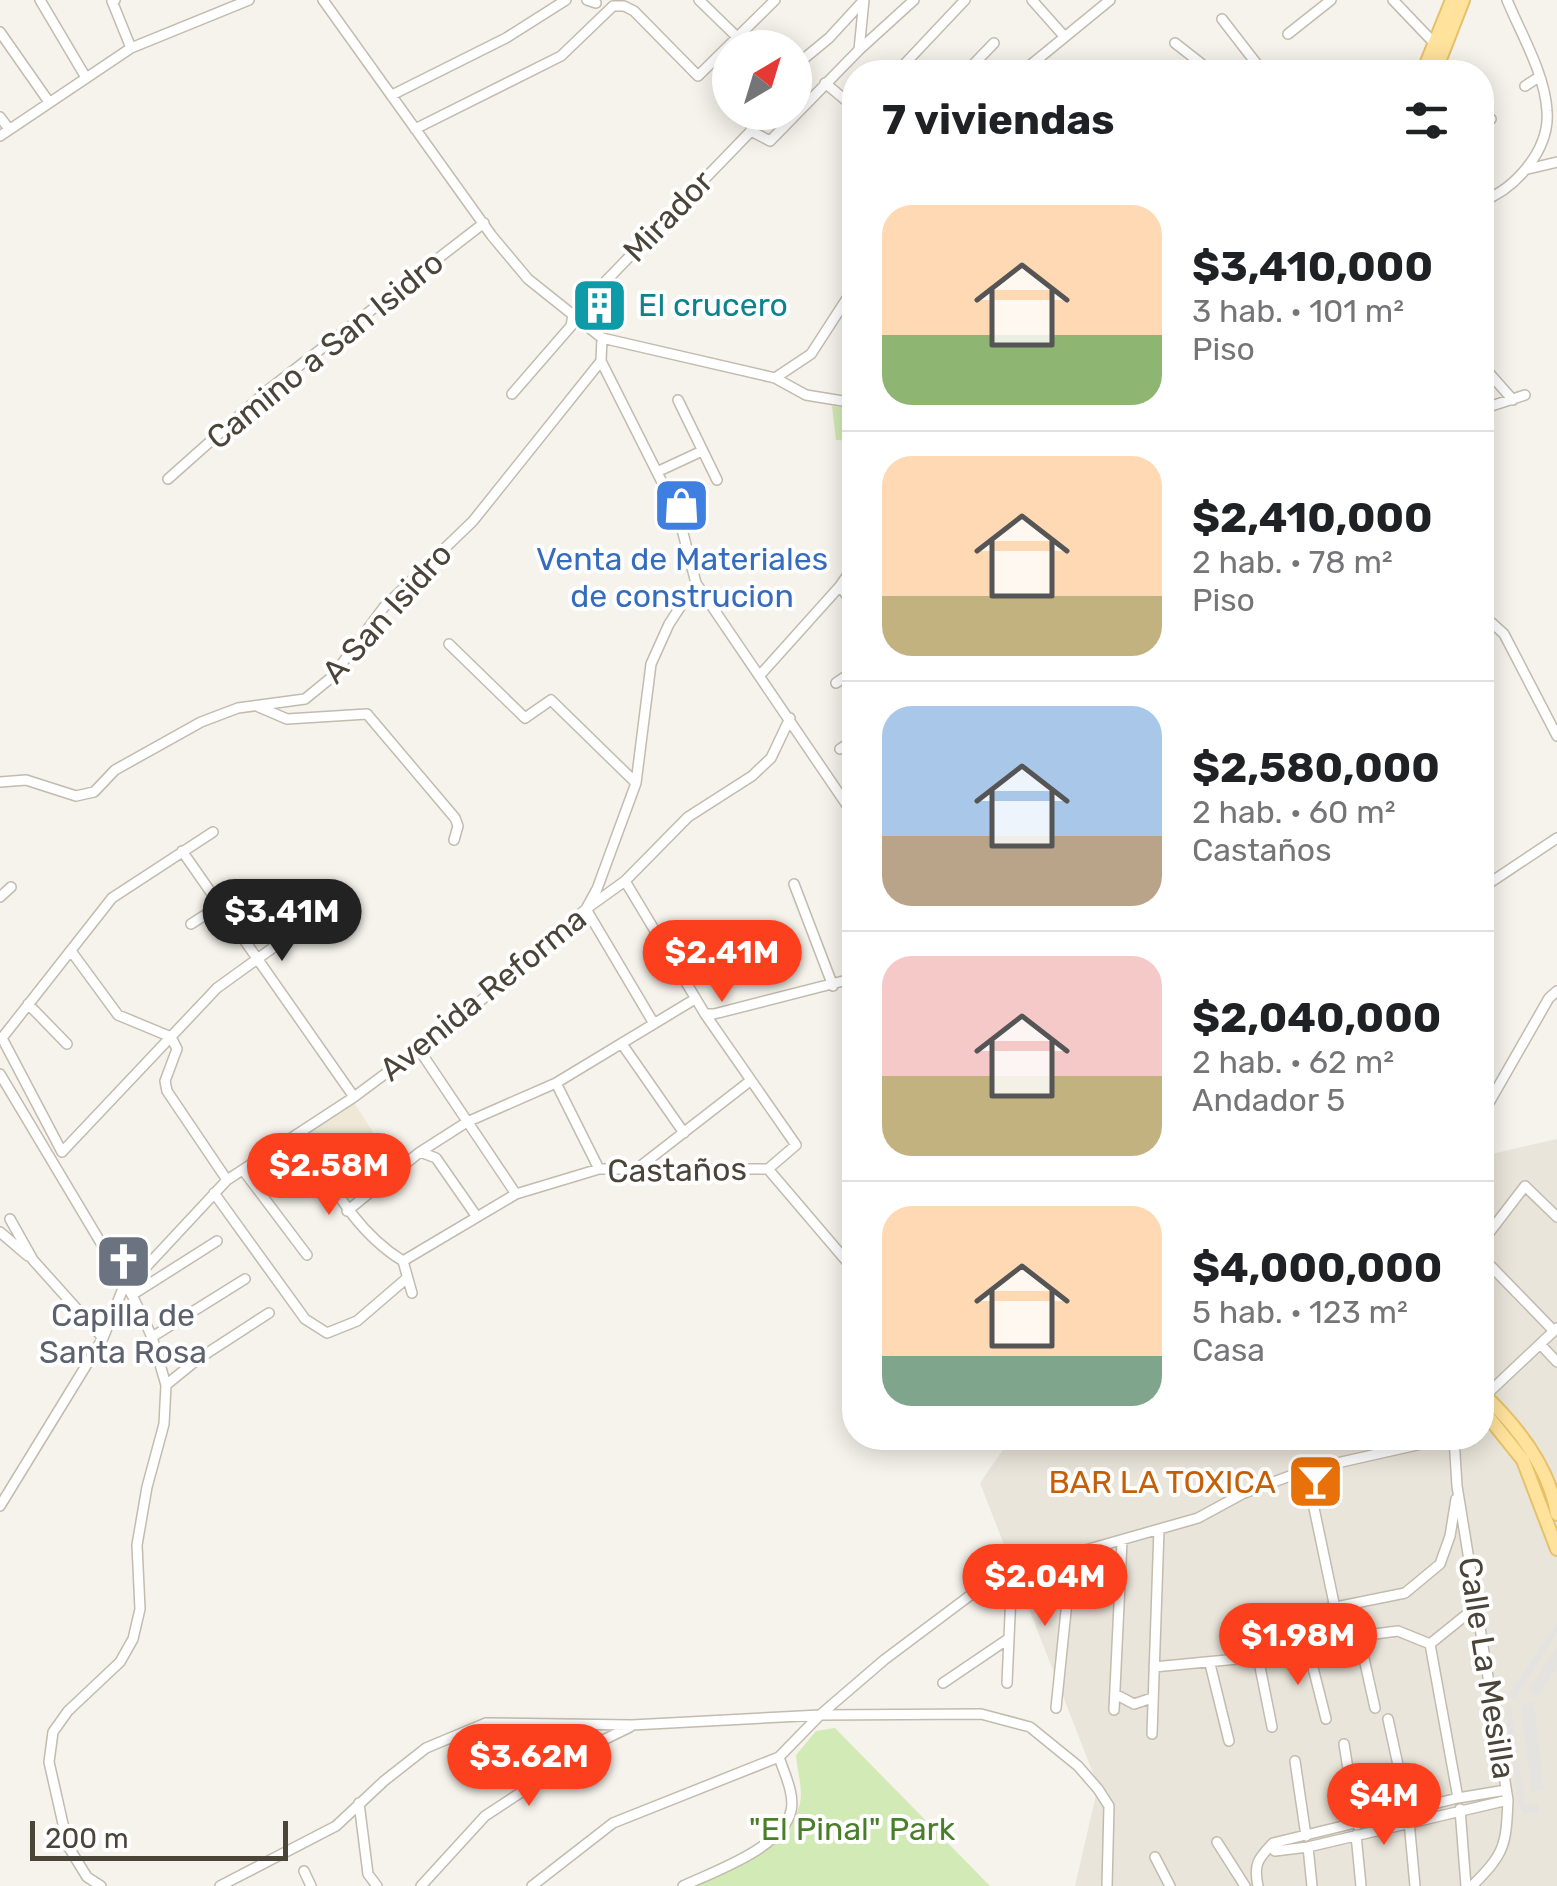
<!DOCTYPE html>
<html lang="es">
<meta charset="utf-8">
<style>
:root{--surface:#fff;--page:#f6f6f6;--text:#202124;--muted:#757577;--line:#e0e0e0;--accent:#fc3f1d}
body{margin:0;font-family:Rubik,sans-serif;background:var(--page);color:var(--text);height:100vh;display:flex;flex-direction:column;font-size:38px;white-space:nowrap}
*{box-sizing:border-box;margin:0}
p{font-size:32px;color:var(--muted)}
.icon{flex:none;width:55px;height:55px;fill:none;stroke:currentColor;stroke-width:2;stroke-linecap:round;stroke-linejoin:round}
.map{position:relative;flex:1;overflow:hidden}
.drawer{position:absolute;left:842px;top:60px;width:652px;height:1390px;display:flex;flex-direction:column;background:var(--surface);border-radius:40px;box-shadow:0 5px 25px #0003}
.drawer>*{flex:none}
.needle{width:65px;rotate:38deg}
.buttons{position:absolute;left:712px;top:30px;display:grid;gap:20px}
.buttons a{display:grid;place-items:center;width:100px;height:100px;border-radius:50%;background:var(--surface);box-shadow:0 5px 25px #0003;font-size:50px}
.scale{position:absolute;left:30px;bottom:25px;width:258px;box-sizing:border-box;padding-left:10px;border:5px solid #4b4439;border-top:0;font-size:28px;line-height:35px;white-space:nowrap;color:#4b4439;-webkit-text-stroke:8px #fff;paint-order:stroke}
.price{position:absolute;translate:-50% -85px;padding:0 22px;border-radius:35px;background:var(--accent);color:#fff;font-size:32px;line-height:65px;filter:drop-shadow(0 2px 5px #0008)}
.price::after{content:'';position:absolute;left:50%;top:60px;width:30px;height:22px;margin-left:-15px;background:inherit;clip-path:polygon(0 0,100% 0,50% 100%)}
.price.on{background:#222;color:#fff}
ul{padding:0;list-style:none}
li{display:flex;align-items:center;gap:30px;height:250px;padding:0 40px}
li+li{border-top:2px solid var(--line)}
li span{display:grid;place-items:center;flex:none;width:280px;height:200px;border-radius:30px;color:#555}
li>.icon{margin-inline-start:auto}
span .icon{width:120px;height:120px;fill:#fffc;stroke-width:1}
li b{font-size:42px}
h2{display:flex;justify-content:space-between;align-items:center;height:120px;padding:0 40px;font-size:42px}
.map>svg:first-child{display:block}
.residential{fill:#eae5da}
.education{fill:#efe8d6}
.green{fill:#d2eab5}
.parking{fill:#e5e3e0}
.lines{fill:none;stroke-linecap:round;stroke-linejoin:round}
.minor-casing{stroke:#c2bbae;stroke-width:12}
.primary-casing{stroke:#e6c16a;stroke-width:16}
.minor{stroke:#fff;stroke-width:9}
.primary{stroke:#ffe39c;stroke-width:12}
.labels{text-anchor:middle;stroke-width:8;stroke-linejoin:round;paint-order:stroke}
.street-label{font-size:32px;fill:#4b4439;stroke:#fff}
.culture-label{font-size:32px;fill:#0d838f;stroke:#fff;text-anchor:start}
.shop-label{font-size:32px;fill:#366cbe;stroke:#fff}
.worship-label{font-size:32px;fill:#5b616d;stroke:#fff}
.food-label{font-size:32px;fill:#c56008;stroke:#fff;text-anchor:end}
.park-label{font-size:32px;fill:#4a7f2a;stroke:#fff}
</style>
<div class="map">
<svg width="1557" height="1886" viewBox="0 0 1557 1886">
<rect width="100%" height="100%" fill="#f6f3ec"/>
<path class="residential" d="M 1557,1139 L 1557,1886 L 1075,1886 L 1098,1786 L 980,1483 L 1011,1438 L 1482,1438 L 1483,1156 Z"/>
<path class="education" d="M 351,1098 L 395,1166 L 349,1200 L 304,1131 Z"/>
<path class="green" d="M 832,406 L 855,408 L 855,441 L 836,440 Z
M 835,1728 L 990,1886 L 693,1886 C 724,1870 793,1841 800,1803 C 803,1789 797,1770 796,1755 L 816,1731 Z"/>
<path class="parking" d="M 1557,1624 L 1557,1633 L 1515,1699 L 1508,1694 Z
M 1557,1647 L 1557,1668 L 1538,1696 L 1528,1691 Z
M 1534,1701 L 1544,1790 L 1531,1792 L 1521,1704 Z
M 1511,1706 L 1525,1805 L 1538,1804 L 1539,1812 L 1525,1814 L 1518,1803 L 1505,1708 Z"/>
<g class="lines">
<defs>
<path id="minor" d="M 40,0 L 85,76
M 115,0 L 112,1 L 131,48
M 323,0 L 492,236 L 528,279 L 602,338 L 775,378 L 806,395 L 855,403
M 587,0 L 596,3
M 699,0 L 737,37
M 1032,0 L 1064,36
M 1393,0 L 1436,45
M 1222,19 L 1263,72
M 0,32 L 49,102
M 1288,34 L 1331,0
M 1175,43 L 1212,72
M 859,50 L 864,0
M 795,66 L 829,38 L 864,0
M 897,72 L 965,0
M 966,72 L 994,43
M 1022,72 L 1110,0
M 825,83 L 855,108
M 1525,86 L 1539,77
M 392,95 L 506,38 L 566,0
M 0,117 L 9,129
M 1482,118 L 1491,119
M 415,129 L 561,56 L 613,6 L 624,6 L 634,11 L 698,76 L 775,0
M 751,131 L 770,141 L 859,50 L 914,0
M 751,131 L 752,112
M 0,136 L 131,48 L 249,0
M 1528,169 L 1557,162
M 1482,201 C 1516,189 1550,149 1547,111 C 1545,74 1521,34 1507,0
M 602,338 L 601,361 L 678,514 L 696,583 L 855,817
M 1482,365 L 1513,400
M 775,378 L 811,354 L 855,286
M 512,394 L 571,326 L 573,315 L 751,131
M 678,400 L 717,480
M 1482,409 L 1525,395
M 659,471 L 702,451
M 168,479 L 268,390 L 484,223
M 840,586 L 855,607
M 1482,620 L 1492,623 L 1504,634 L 1557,736
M 449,644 L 525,718 L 551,700 L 636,783
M 761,674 L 840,586 L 855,564
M 836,683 L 855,670
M 259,707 L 287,719 L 367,714 L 455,818 L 458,826 L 454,840
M 840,749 L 855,739
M 0,782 L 26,780 L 76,796 L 94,792 L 115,770 L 201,722 L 238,708 L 305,699 L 332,677 L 384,607 L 473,521 L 601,361
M 213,832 L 112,898 L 2,1038 L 62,1152 L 217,988 L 292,934
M 182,851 L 354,1097
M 625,881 L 705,1014 L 796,1145 L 768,1169
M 794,884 L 833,986
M 1482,888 L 1557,838
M 0,897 L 11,887
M 191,924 L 219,906
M 71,951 L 118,1015 L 171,1037 L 177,1049 L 165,1081 L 167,1091 L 227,1180
M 687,983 L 741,938
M 28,1004 L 67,1044
M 705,1014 L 714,1014 L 855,978
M 653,1022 L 586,909 L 597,889 L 636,783 L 651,664 L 669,624 L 696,583
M 622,1044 L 684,1133
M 418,1048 L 516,1194
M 0,1074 L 132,1295 L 152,1337 L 166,1385 L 164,1424 L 147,1487 L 137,1545 L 140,1609 L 133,1639 L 120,1662 L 68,1711 L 53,1732 L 49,1762 L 68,1846 L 87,1877 L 101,1886
M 556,1083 L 599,1169
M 1482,1115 L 1549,998 L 1557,991
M 300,1133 C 329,1180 354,1231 403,1261
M 420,1152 L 436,1158 L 477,1217
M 638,1168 L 750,1081
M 768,1169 L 849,1264 L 855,1265
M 243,1170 L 307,1255
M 214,1193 L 305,1319 L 327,1333 L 357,1321 L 407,1278
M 347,1211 L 420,1152 L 467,1122 L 556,1083 L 695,999
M 10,1219 L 33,1260 L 103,1338
M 0,1232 L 28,1256
M 1482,1242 L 1525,1186 L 1557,1217
M 1482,1257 L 1554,1331
M 403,1261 L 516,1194 L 599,1169 L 768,1169
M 403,1261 L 412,1293
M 132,1295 L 217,1241
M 152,1337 L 245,1279
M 1540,1344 L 1557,1362
M 166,1385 L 198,1359 L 269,1313
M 1484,1397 L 1557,1328
M 1454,1438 L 1457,1486 L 1508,1800 C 1506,1846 1505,1853 1472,1886
M 1306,1470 L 1335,1608
M 0,1506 L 103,1338 L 124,1286 L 132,1282 L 227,1180 L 354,1097 L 463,1016 L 586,909 L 625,881 L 688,817 L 752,776 L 771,758 L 790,718
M 1237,1627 L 1405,1593 L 1440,1564 L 1450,1536 L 1456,1499
M 1359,1636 L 1375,1708
M 1430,1644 L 1458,1798
M 1308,1648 L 1326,1719
M 1258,1657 L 1272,1727
M 1210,1664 L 1229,1741
M 1154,1667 L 1258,1657 L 1359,1636 L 1398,1631 L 1430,1644 L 1477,1606
M 943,1683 L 1008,1639
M 1007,1683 L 1012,1571
M 1115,1694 L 1134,1704 L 1152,1698
M 1056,1708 L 1072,1553
M 1114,1710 L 1122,1541
M 1388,1719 L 1408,1811
M 1152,1734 L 1159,1529
M 1344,1744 L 1357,1825
M 1295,1761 L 1306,1836
M 359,1803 L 368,1874 L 377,1886
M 1460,1809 L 1466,1886
M 1409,1821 L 1415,1886
M 1356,1835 L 1361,1886
M 1217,1842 L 1245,1886
M 1270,1847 L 1275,1851 L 1308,1847 L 1508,1800
M 1308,1847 L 1312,1886
M 1155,1857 L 1170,1886
M 304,1871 L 311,1886
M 220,1886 L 336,1826 L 384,1781 L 426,1748 L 486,1723 L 632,1725 L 820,1715 L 981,1714 L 1030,1727 L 1078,1766 L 1098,1789 L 1109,1806 L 1107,1886
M 421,1886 L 485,1816 L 593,1745 L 630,1727
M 532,1886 L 613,1823 L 779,1757
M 683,1886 C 715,1871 782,1848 791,1811 C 795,1794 784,1773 779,1757 L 820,1715 L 884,1660 L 984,1585 L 1012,1571 L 1198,1518 L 1244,1493 L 1306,1470 L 1448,1438
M 1258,1886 C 1253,1863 1259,1858 1273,1843 L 1458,1798 L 1506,1790"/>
<path id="primary" d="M 1423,72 L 1452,0
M 1435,72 L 1463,0
M 1482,1393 C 1516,1425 1549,1467 1557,1514
M 1482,1409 L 1523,1460 L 1557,1549"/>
</defs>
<use href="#minor" class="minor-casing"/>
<use href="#primary" class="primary-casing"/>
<use href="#minor" class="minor"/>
<use href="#primary" class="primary"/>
</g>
<defs>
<symbol id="building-square" viewBox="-11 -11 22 22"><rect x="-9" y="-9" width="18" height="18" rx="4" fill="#0f9aa8" stroke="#fff"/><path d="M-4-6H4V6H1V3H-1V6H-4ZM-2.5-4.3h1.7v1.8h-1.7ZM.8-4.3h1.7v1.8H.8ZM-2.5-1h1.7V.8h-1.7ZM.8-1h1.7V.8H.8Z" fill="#fff"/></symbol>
<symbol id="shop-square" viewBox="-11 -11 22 22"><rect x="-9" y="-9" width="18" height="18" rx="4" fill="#3f7fe0" stroke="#fff"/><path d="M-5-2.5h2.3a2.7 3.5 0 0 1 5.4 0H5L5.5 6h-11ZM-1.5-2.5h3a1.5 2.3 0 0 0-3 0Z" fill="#fff"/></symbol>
<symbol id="church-square" viewBox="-11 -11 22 22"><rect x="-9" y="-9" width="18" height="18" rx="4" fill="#6b7280" stroke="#fff"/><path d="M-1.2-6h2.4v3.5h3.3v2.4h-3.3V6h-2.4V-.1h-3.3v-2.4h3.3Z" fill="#fff"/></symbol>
<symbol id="bar-square" viewBox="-11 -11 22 22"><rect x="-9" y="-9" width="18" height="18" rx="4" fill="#e8710a" stroke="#fff"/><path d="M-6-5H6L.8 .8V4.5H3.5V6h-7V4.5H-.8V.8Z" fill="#fff"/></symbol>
</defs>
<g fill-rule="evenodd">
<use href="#building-square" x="568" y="274" width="63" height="63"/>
<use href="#shop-square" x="650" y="474" width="63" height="63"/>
<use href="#church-square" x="92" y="1230" width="63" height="63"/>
<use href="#bar-square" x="1284" y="1450" width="63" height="63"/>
</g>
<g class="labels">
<g class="street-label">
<text transform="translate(668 216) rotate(-46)" y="11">Mirador</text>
<text transform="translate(325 350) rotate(-39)" y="11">Camino a San Isidro</text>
<text transform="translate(387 613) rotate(-48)" y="11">A San Isidro</text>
<text transform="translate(483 994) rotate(-39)" y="11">Avenida Reforma</text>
<text transform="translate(677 1170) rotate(-1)" y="11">Castaños</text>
<text transform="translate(1487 1668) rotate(81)" y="11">Calle La Mesilla</text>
</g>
<g class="culture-label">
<text x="638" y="316">El crucero</text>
</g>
<g class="shop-label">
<text x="682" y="570">Venta de Materiales<tspan x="682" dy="37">de construcion</tspan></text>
</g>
<g class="worship-label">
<text x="123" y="1326">Capilla de<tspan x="123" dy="37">Santa Rosa</tspan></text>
</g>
<g class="food-label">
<text x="1276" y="1493">BAR LA TOXICA</text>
</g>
<g class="park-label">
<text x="852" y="1840">"El Pinal" Park</text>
</g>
</g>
</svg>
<div class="buttons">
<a><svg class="needle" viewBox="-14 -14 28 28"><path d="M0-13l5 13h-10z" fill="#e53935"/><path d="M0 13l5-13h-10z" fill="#757577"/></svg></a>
</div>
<div class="scale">200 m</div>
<b class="price on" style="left:282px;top:964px">$3.41M</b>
<b class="price" style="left:722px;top:1005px">$2.41M</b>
<b class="price" style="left:329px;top:1218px">$2.58M</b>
<b class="price" style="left:1045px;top:1629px">$2.04M</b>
<b class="price" style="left:1298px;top:1688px">$1.98M</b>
<b class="price" style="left:529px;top:1809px">$3.62M</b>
<b class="price" style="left:1384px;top:1848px">$4M</b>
<section class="drawer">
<h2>7 viviendas<svg class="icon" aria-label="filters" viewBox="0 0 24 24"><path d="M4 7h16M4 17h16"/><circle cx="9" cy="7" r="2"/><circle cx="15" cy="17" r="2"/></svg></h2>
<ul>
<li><span style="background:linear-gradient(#ffd9b3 65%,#8fb573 0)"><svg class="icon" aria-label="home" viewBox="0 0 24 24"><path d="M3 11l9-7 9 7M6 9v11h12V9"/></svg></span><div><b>$3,410,000</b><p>3 hab. · 101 m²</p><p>Piso</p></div></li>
<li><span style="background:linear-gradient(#ffd9b3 70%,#c2b280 0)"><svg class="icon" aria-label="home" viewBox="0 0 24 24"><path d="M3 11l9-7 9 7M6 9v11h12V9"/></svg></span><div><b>$2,410,000</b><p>2 hab. · 78 m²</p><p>Piso</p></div></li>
<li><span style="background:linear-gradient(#a9c7e8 65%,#b9a48a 0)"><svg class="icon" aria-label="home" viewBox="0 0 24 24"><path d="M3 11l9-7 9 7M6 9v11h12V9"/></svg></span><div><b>$2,580,000</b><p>2 hab. · 60 m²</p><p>Castaños</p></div></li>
<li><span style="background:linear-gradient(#f6c9c9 60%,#c2b280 0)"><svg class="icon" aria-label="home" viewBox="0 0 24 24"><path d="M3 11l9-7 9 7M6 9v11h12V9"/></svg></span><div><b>$2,040,000</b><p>2 hab. · 62 m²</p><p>Andador 5</p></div></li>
<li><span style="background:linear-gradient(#ffd9b3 75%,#7fa58c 0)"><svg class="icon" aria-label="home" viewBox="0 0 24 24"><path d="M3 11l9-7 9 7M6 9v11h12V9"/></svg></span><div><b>$4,000,000</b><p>5 hab. · 123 m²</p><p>Casa</p></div></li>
</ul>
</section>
</div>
